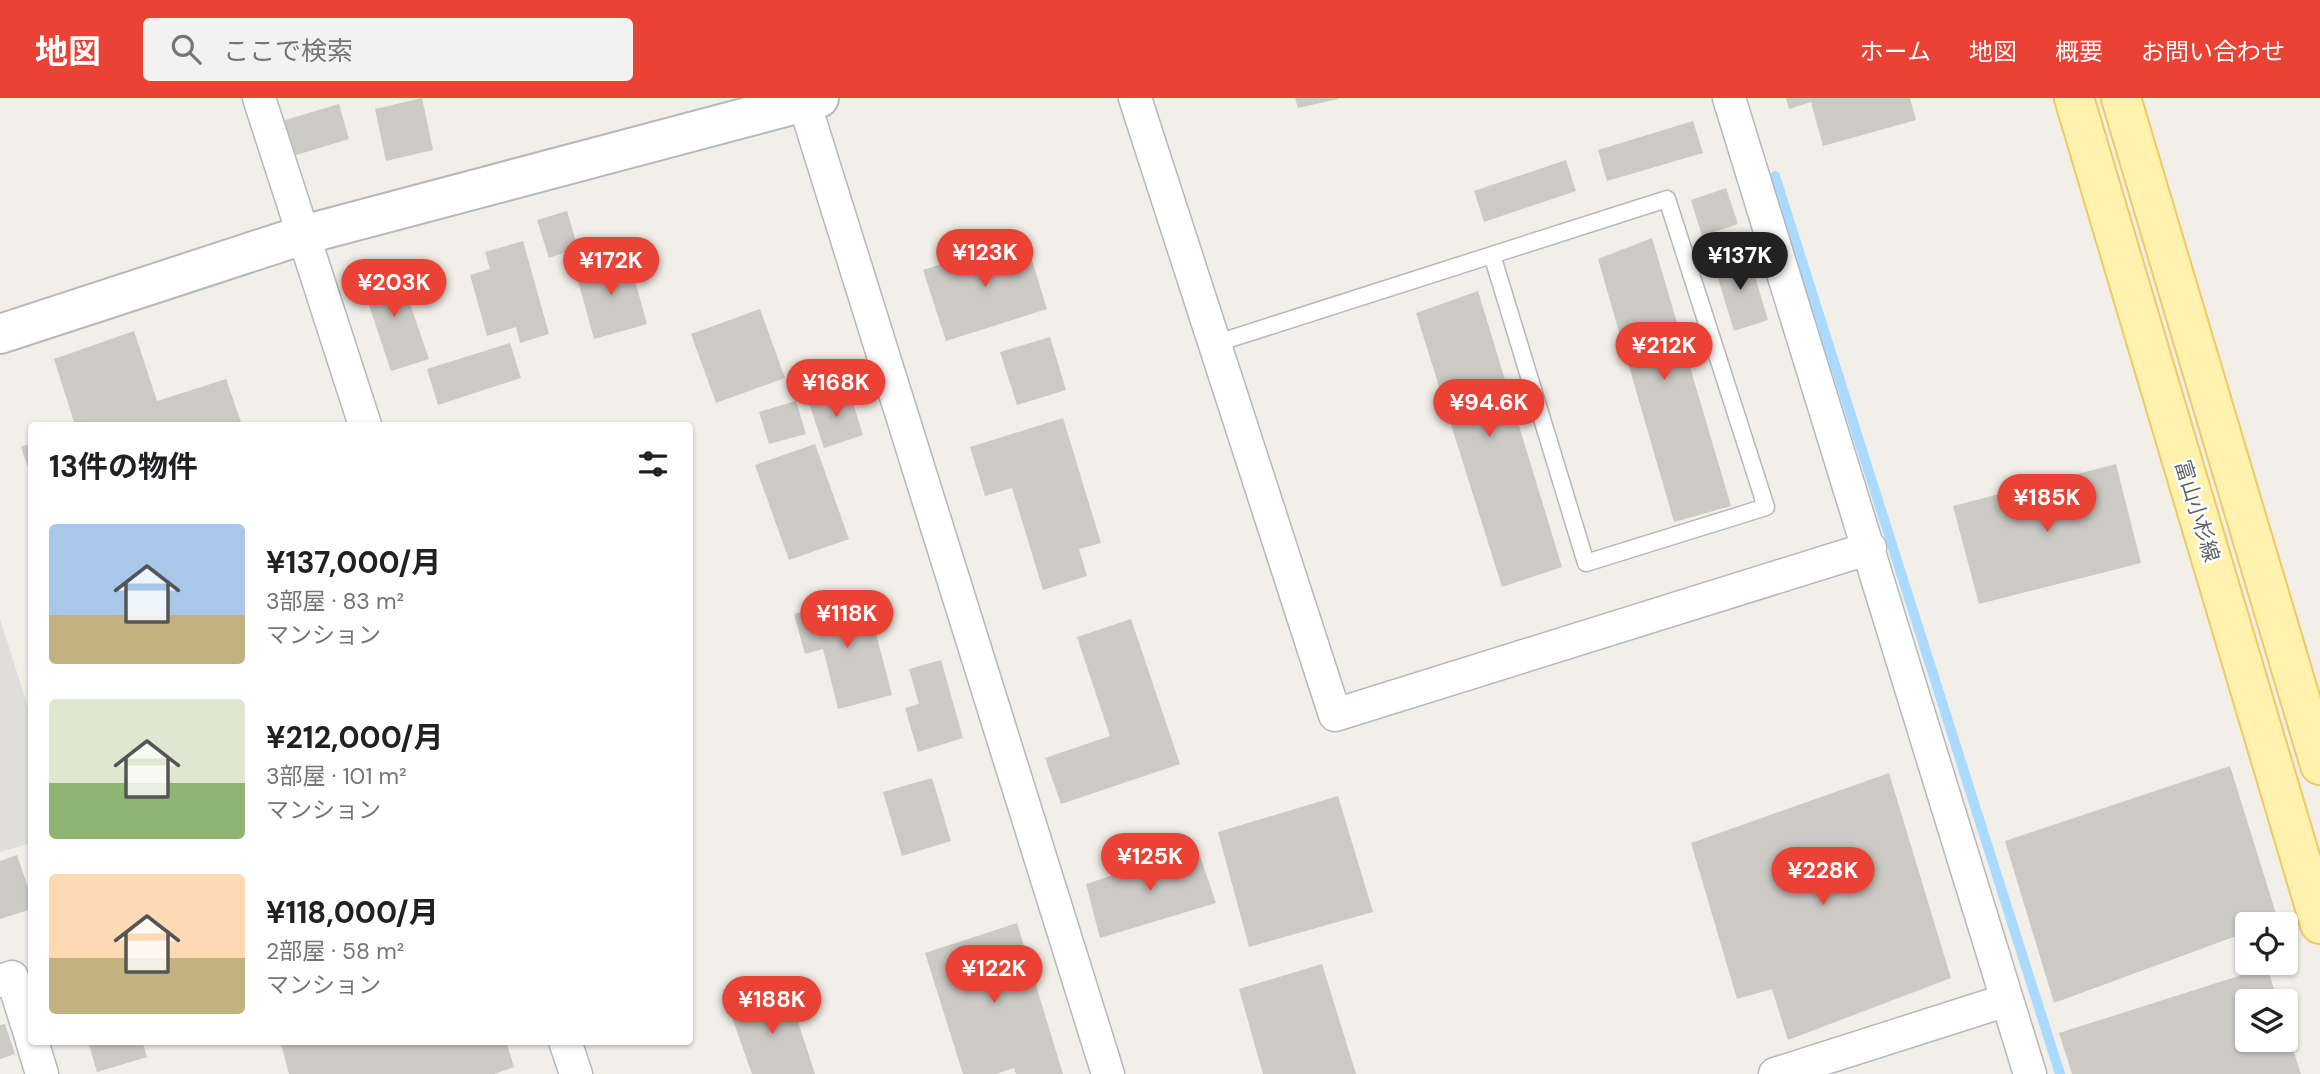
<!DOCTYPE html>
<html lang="ja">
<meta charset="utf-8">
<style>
:root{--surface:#fff;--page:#f2f2f2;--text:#202124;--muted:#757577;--accent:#ea4335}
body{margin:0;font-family:"DM Sans","Noto Sans JP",sans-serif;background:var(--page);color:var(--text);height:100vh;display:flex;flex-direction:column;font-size:26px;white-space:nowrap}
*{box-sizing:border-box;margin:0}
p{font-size:23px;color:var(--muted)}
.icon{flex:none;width:38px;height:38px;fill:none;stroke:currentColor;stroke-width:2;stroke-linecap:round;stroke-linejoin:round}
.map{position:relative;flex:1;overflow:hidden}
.panel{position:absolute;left:28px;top:324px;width:665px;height:623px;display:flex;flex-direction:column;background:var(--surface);border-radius:7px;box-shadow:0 2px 5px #0004}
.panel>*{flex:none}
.fabs{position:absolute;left:2235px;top:814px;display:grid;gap:14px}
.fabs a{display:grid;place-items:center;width:63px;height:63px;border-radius:7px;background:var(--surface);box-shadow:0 2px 5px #0004;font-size:35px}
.price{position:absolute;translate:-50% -60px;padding:0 16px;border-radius:24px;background:var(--accent);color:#fff;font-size:23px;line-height:46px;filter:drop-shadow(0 2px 4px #0008)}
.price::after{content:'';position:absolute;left:50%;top:42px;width:21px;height:16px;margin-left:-10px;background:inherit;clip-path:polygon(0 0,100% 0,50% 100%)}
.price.current{background:#222;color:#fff}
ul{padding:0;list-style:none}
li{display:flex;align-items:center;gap:21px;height:175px;padding:0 21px}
li span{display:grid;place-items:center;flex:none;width:196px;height:140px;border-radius:7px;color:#555}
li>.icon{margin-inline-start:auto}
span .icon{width:84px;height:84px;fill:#fffc;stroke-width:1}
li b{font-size:30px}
h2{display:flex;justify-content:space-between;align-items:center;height:84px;padding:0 21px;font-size:30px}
header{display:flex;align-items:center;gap:42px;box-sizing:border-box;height:98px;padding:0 35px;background:var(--accent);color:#fff}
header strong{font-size:33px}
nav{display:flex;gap:38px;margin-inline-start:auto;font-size:24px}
.search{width:490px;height:63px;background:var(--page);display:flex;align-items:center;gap:18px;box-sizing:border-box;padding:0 24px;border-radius:7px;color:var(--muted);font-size:26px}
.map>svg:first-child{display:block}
.industrial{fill:#e0deda}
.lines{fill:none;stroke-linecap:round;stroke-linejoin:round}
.stream{stroke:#aadaff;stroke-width:10}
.building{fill:#cccac5}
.service-casing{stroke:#b5b8bc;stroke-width:19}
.minor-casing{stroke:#b5b8bc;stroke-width:35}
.tertiary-casing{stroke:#b5b8bc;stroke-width:42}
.primary-casing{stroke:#f2c960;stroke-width:42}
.service{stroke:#fff;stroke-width:16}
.minor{stroke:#fff;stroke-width:32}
.tertiary{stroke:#fff;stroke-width:38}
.primary{stroke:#fff2af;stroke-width:38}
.labels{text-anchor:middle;stroke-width:5;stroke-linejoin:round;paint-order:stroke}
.street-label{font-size:21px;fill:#5f6368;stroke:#fff}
</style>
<header>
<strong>地図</strong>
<div class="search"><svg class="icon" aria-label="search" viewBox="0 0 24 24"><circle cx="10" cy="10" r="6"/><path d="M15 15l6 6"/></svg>ここで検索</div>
<nav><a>ホーム</a><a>地図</a><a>概要</a><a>お問い合わせ</a></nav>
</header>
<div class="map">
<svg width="2320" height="976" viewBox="0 0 2320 976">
<rect width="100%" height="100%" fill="#f1efe8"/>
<path class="industrial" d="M 0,521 L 32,622 L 31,745 L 0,754 Z"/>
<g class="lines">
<path class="stream" d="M 1775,78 L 2060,976"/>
</g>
<path class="building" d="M 422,0 L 433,52 L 386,63 L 375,11 Z
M 1295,0 L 1338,0 L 1338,1 L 1298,10 Z
M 1786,0 L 1910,0 L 1916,22 L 1823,48 L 1811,4 L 1789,11 Z
M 339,6 L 349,41 L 293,58 L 282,23 Z
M 1693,23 L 1703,55 L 1607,83 L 1598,52 Z
M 1566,62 L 1576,93 L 1484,124 L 1474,93 Z
M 1726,90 L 1738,126 L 1702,138 L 1691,102 Z
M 567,113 L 578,150 L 549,160 L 537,122 Z
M 1025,140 L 1047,211 L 946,243 L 923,172 Z
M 1652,140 L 1731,408 L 1674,424 L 1598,161 Z
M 523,143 L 549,236 L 520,245 L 516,229 L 487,238 L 470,177 L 490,171 L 485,154 Z
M 1732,155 L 1735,167 L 1750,162 L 1768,222 L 1734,233 L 1712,161 Z
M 628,157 L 647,226 L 594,241 L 575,172 Z
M 397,168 L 429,261 L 391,273 L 360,180 Z
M 1478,193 L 1562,469 L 1502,489 L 1416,215 Z
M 760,211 L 785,280 L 716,305 L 691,236 Z
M 134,233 L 157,303 L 226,281 L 242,327 L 75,327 L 54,261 Z
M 1050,239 L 1066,292 L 1017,307 L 1000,254 Z
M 510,245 L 521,280 L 438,307 L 427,271 Z
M 849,292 L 863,337 L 824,350 L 809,305 Z
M 796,303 L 806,336 L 769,346 L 759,314 Z
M 1063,320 L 1101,445 L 1079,451 L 1087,478 L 1043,492 L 1012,390 L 985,398 L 970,349 Z
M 32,345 L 32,378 L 31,378 L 21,349 Z
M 815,346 L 849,441 L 789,462 L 755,367 Z
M 2116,366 L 2141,465 L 1979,506 L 1953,408 Z
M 866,497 L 892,597 L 838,611 L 823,551 L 805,556 L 794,516 Z
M 1131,521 L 1180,666 L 1061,706 L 1045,660 L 1110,638 L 1077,539 Z
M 941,562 L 963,640 L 918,654 L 905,610 L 919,606 L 909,571 Z
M 2230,668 L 2278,822 L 2268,826 L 2247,826 L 2247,834 L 2054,905 L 2005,743 Z
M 1889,675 L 1951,880 L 1788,942 L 1772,891 L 1737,901 L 1691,745 Z
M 932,680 L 951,743 L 902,758 L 883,694 Z
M 1338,698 L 1373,814 L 1249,849 L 1218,734 Z
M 1197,749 L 1216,805 L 1100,840 L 1086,786 Z
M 17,757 L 32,801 L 32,811 L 0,821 L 0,763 Z
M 1017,825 L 1063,976 L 1016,976 L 1014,970 L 996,976 L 963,976 L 925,855 Z
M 1322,866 L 1356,976 L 1263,976 L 1239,891 Z
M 2267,869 L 2278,903 L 2247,903 L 2247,942 L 2286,942 L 2286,930 L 2301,976 L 2072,976 L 2059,935 Z
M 787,890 L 815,976 L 752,976 L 729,911 Z
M 5,926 L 15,956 L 0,961 L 0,927 Z
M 88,943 L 142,943 L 147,959 L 97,974 Z
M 290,943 L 506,943 L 514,969 L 494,976 L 289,976 L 281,946 Z"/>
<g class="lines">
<defs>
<path id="service" d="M 1214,246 L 1667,101 L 1766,409 L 1586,465 L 1492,157"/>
<path id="minor" d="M 259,0 L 365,327
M 1135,0 L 1335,617 L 1870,450
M 1729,0 L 2030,976
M 804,4 L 1108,976
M 0,883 L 12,879 L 32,942
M 32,943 L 42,976
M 565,943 L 576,976
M 1775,976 L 2007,902"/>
<path id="tertiary" d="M 0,236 L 303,137 L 819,0"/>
<path id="primary" d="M 2074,0 L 2320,826
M 2121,0 L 2320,667"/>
</defs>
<use href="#service" class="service-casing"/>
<use href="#minor" class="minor-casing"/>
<use href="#tertiary" class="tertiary-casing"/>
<use href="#primary" class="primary-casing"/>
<use href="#service" class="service"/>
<use href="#minor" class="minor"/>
<use href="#tertiary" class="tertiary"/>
<use href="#primary" class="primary"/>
</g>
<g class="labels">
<g class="street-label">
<text transform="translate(2197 413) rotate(73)" y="7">富山小杉線</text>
</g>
</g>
</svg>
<div class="fabs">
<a><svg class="icon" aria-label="locate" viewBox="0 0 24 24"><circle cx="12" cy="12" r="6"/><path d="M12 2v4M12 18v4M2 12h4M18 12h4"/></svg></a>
<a><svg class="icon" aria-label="layers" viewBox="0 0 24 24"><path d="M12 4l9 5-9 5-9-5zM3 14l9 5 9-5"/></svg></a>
</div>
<b class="price" style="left:985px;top:191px">¥123K</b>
<b class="price current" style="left:1740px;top:194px">¥137K</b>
<b class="price" style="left:611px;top:199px">¥172K</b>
<b class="price" style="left:394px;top:221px">¥203K</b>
<b class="price" style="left:1664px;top:284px">¥212K</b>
<b class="price" style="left:836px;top:321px">¥168K</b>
<b class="price" style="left:1489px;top:341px">¥94.6K</b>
<b class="price" style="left:2047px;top:436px">¥185K</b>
<b class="price" style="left:847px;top:552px">¥118K</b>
<b class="price" style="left:1150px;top:795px">¥125K</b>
<b class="price" style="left:1823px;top:809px">¥228K</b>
<b class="price" style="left:994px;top:907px">¥122K</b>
<b class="price" style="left:772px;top:938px">¥188K</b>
<section class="panel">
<h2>13件の物件<svg class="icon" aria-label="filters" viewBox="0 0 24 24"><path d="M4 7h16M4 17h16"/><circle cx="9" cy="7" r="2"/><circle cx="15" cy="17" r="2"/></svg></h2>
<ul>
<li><span style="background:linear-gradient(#a9c7e8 65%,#c2b280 0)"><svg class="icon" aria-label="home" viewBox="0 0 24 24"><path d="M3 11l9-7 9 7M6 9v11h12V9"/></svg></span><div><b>¥137,000/月</b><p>3部屋 · 83 m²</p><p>マンション</p></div></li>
<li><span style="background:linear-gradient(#dfe7d0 60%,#8fb573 0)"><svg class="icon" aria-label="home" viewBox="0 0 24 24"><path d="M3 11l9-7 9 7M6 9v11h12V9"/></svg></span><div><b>¥212,000/月</b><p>3部屋 · 101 m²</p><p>マンション</p></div></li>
<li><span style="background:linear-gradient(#ffd9b3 60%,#c2b280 0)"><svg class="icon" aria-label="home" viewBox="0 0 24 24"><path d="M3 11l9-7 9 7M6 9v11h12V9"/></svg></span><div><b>¥118,000/月</b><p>2部屋 · 58 m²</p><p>マンション</p></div></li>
</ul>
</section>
</div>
